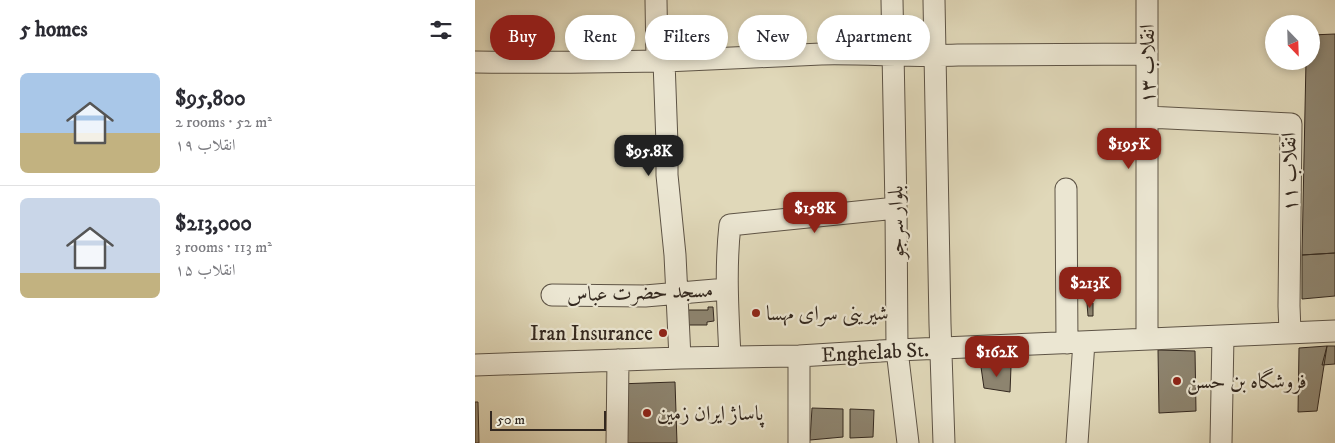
<!DOCTYPE html>
<meta charset="utf-8">
<style>
:root{--surface:#fff;--page:#f2f2f3;--text:#2b2b33;--muted:#7c7c81;--line:#e1e1e2;--accent:#8f2418}
body{margin:0;font-family:"IM FELL DW Pica",Amiri,serif;background:var(--page);color:var(--text);height:100vh;display:flex;flex-direction:column;font-size:19px;white-space:nowrap}
*{box-sizing:border-box;margin:0}
p{font-size:16px;color:var(--muted)}
.icon{flex:none;width:28px;height:28px;fill:none;stroke:currentColor;stroke-width:2;stroke-linecap:round;stroke-linejoin:round}
.map{position:relative;flex:1;overflow:hidden}
.drawer{display:flex;flex-direction:column;background:var(--surface);width:475px}
.drawer>*{flex:none}
.top-card{position:absolute;left:15px;top:15px;width:475px;height:45px;display:flex;gap:10px}
.needle{width:32px;rotate:157deg}
.tools{position:absolute;left:790px;top:15px;display:grid;gap:10px}
.tools a{display:grid;place-items:center;width:55px;height:55px;border-radius:50%;background:var(--surface);box-shadow:0 2px 8px #0003;font-size:25px}
.scale{position:absolute;left:15px;bottom:12px;width:116px;box-sizing:border-box;padding-left:5px;border:2px solid #33281f;border-top:0;font-size:14px;line-height:18px;white-space:nowrap;color:#33281f;-webkit-text-stroke:4px #ebe6d2;paint-order:stroke}
.price{position:absolute;translate:-50% -42px;padding:0 11px;border-radius:10px;background:var(--accent);color:#fff;font-size:16px;line-height:32px;filter:drop-shadow(0 1px 2px #0008)}
.price::after{content:'';position:absolute;left:50%;top:30px;width:15px;height:11px;margin-left:-8px;background:inherit;clip-path:polygon(0 0,100% 0,50% 100%)}
.price.on{background:#222;color:#fff}
ul{padding:0;list-style:none}
li{display:flex;align-items:center;gap:15px;height:125px;padding:0 20px}
li+li{border-top:1px solid var(--line)}
li span{display:grid;place-items:center;flex:none;width:140px;height:100px;border-radius:8px;color:#555}
li>.icon{margin-inline-start:auto}
span .icon{width:60px;height:60px;fill:#fffc;stroke-width:1}
li b{font-size:21px}
h2{display:flex;justify-content:space-between;align-items:center;height:60px;padding:0 20px;font-size:21px}
.pill{padding:0 18px;border-radius:22px;background:var(--surface);box-shadow:0 2px 8px #0003;font-size:18px;line-height:45px}
.pill.on{background:var(--accent);color:#fff}
main{display:flex;flex:1;min-height:0}
.map>svg:first-child{display:block}
.building{fill:#8d846f;stroke:#33281f}
.lines{fill:none;stroke-linecap:round;stroke-linejoin:round}
.minor-casing{stroke:#5e5446;stroke-width:23}
.minor{stroke:#ebe6d2;stroke-width:21}
.poi-dot{fill:#8f2418;stroke:#ebe6d2;stroke-width:2}
.labels{text-anchor:middle;stroke-width:4.5;stroke-linejoin:round;paint-order:stroke}
.street-label{font-size:21px;fill:#33281f;stroke:#ebe6d2}
.poi-label{font-size:21px;fill:#33281f;stroke:#ebe6d2;text-anchor:start}
</style>
<main>
<section class="drawer">
<h2>5 homes<svg class="icon" aria-label="filters" viewBox="0 0 24 24"><path d="M4 7h16M4 17h16"/><circle cx="9" cy="7" r="2"/><circle cx="15" cy="17" r="2"/></svg></h2>
<ul>
<li><span style="background:linear-gradient(#a9c7e8 60%,#c2b280 0)"><svg class="icon" aria-label="home" viewBox="0 0 24 24"><path d="M3 11l9-7 9 7M6 9v11h12V9"/></svg></span><div><b>$95,800</b><p>2 rooms · 52 m²</p><p>انقلاب ۱۹</p></div></li>
<li><span style="background:linear-gradient(#c9d6e8 75%,#c2b280 0)"><svg class="icon" aria-label="home" viewBox="0 0 24 24"><path d="M3 11l9-7 9 7M6 9v11h12V9"/></svg></span><div><b>$213,000</b><p>3 rooms · 113 m²</p><p>انقلاب ۱۵</p></div></li>
</ul>
</section>
<div class="map">
<svg width="860" height="443" viewBox="0 0 860 443">
<rect width="100%" height="100%" fill="#e0d8b9"/>
<filter id="stains"><feTurbulence type="fractalNoise" baseFrequency=".004" numOctaves="4"/><feColorMatrix values="0 0 0 0 .2 0 0 0 0 .09 0 0 0 0 .02 0 0 0 .5 -.17"/></filter>
<radialGradient id="worn" r=".72"><stop offset=".6" stop-color="#630" stop-opacity="0"/><stop offset="1" stop-color="#630" stop-opacity=".3"/></radialGradient>
<path class="building" d="M 860,34 L 860,253 L 827,255 L 831,61 L 836,61 L 836,35 Z
M 860,253 L 860,296 L 827,299 L 827,255 Z
M 612,303 L 618,303 L 618,316 L 613,316 Z
M 233,307 L 238,307 L 239,321 L 232,322 L 232,325 L 212,325 L 212,310 L 233,310 Z
M 852,346 L 860,346 L 860,364 L 847,365 Z
M 852,346 L 842,411 L 823,412 L 824,348 Z
M 683,350 L 720,351 L 721,411 L 684,413 Z
M 506,367 L 536,367 L 535,392 L 509,388 Z
M 200,382 L 202,443 L 144,443 L 142,384 Z
M 0,402 L 3,402 L 4,443 L 0,443 Z
M 337,408 L 368,409 L 368,437 L 335,440 Z
M 375,409 L 399,410 L 398,437 L 375,438 Z"/>
<g class="lines">
<defs>
<path id="minor" d="M 181,0 L 182,61
M 417,0 L 421,208 L 422,350 L 433,443
M 459,0 L 465,324 L 469,443
M 672,0 L 672,339
M 189,61 L 192,144 L 192,175 L 200,255 L 205,358
M 0,62 C 63,63 127,62 190,61 C 242,59 294,56 346,54 C 391,53 437,57 483,55 L 672,54
M 672,117 L 816,124 L 814,306 L 815,332
M 591,189 L 592,343
M 77,295 L 170,296 L 252,289
M 324,356 L 324,443
M 255,357 C 253,313 250,269 255,225 L 421,208
M 0,365 L 205,358 L 324,356 L 422,350 L 860,331
M 142,443 L 143,360
M 602,443 L 609,342
M 746,443 L 748,336"/>
</defs>
<use href="#minor" class="minor-casing"/>
<use href="#minor" class="minor"/>
</g>
<g class="poi-dot">
<circle cx="281" cy="313" r="5"/>
<circle cx="188" cy="333" r="5"/>
<circle cx="702" cy="381" r="5"/>
<circle cx="172" cy="413" r="5"/>
</g>
<g class="labels">
<g class="street-label">
<text transform="translate(672 64) rotate(-90)" y="7">انقلاب ۱۳</text>
<text transform="translate(814 172) rotate(-91)" y="7">انقلاب ۱۱</text>
<text transform="translate(421 222) rotate(-91)" y="7">بلوار سرجو</text>
<text transform="translate(165 292) rotate(-2)" y="7">مسجد حضرت عباس</text>
<text transform="translate(400 352) rotate(-3)" y="7">Enghelab St.</text>
</g>
<g class="poi-label">
<text x="291" y="320">شیرینی سرای مهسا</text>
<text x="178" y="340" text-anchor="end">Iran Insurance</text>
<text x="712" y="388">فروشگاه بن حسن</text>
<text x="182" y="420">پاساژ ایران زمین</text>
</g>
</g>
<rect width="100%" height="100%" filter="url(#stains)"/>
<rect width="100%" height="100%" fill="url(#worn)"/>
</svg>
<div class="tools">
<a><svg class="needle" viewBox="-14 -14 28 28"><path d="M0-13l5 13h-10z" fill="#e53935"/><path d="M0 13l5-13h-10z" fill="#7c7c81"/></svg></a>
</div>
<div class="scale">50 m</div>
<b class="price" style="left:654px;top:170px">$195K</b>
<b class="price on" style="left:174px;top:177px">$95.8K</b>
<b class="price" style="left:340px;top:234px">$158K</b>
<b class="price" style="left:615px;top:309px">$213K</b>
<b class="price" style="left:522px;top:378px">$162K</b>
<div class="top-card">
<a class="pill on">Buy</a>
<a class="pill">Rent</a>
<a class="pill">Filters</a>
<a class="pill">New</a>
<a class="pill">Apartment</a>
</div>
</div>
</main>
